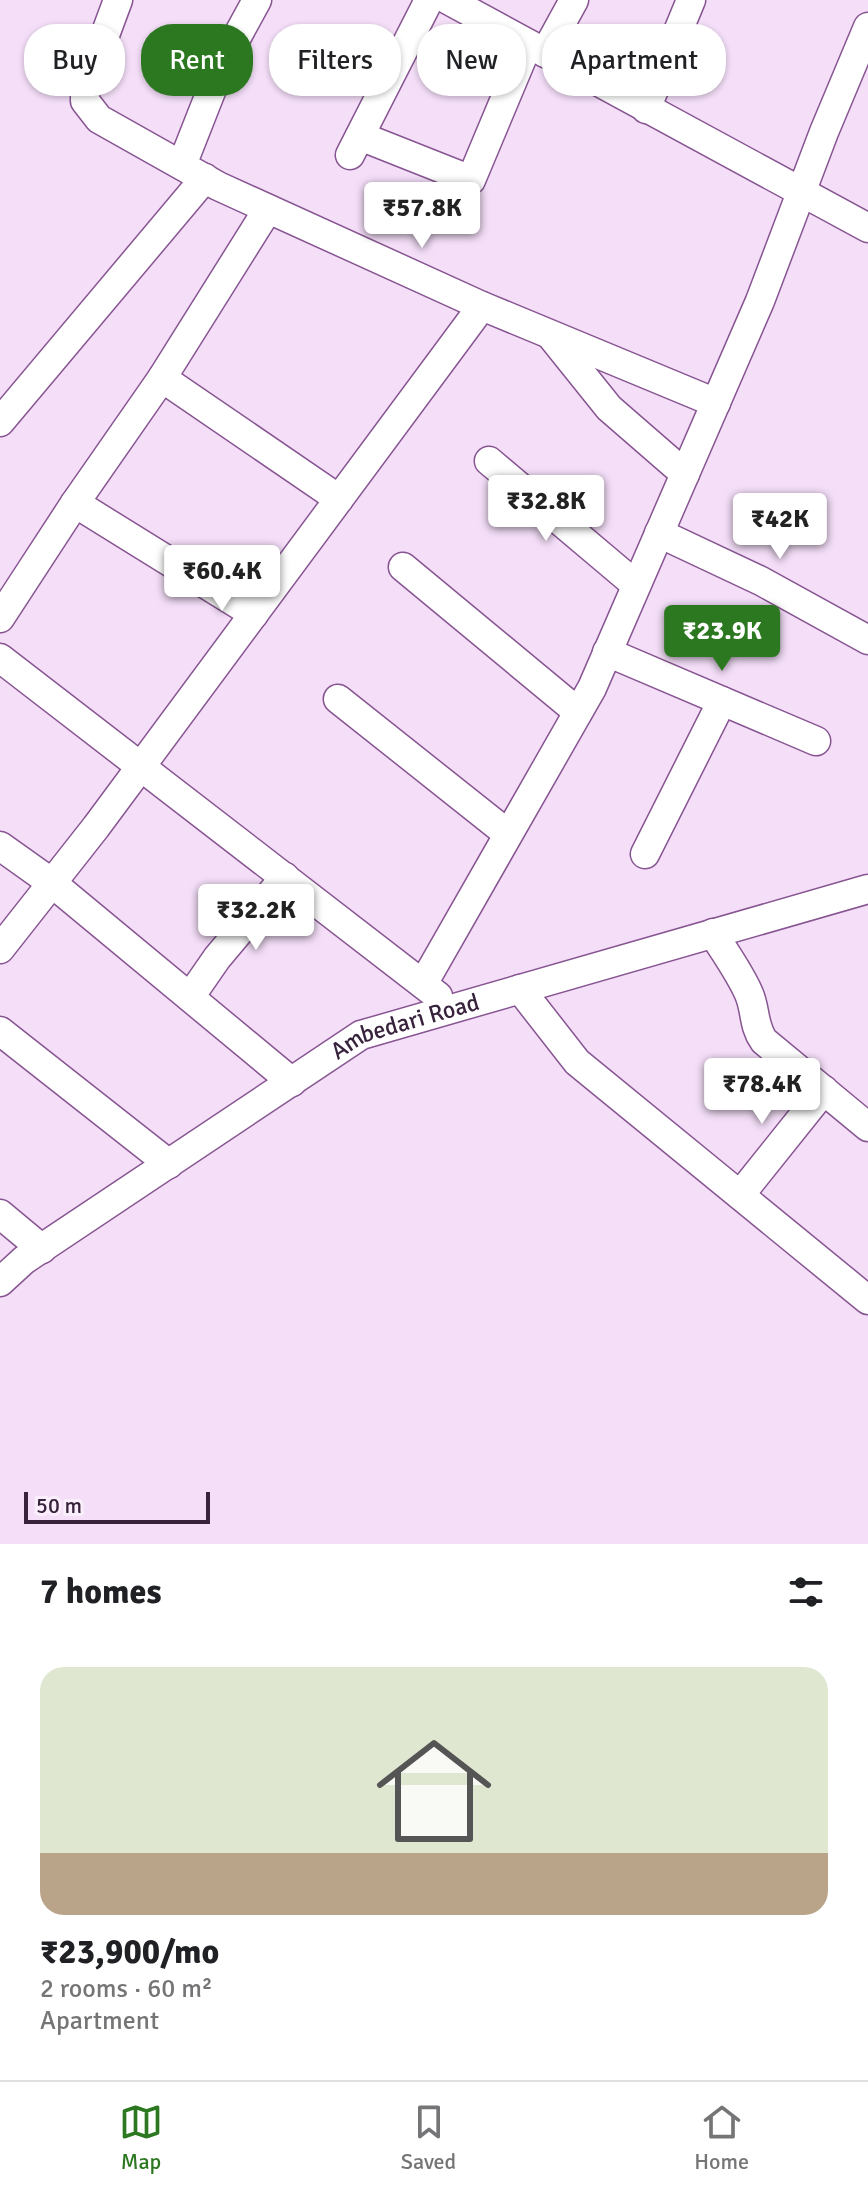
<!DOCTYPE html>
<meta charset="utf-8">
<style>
:root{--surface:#fff;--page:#f2f2f2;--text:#202124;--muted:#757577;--line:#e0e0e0;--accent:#2c7820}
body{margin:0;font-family:Signika,sans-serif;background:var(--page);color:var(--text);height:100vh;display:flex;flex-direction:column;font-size:30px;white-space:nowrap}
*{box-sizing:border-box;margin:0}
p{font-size:26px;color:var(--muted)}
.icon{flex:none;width:44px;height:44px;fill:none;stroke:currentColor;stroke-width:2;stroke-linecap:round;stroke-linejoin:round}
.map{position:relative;height:1544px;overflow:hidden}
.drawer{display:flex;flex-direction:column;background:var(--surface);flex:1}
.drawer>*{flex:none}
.top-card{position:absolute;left:24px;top:24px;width:820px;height:72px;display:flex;gap:16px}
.scale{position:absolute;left:24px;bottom:20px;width:186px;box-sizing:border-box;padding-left:8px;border:4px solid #38233c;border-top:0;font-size:22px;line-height:28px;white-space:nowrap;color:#38233c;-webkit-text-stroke:6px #fbeffd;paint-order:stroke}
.price{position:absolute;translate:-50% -68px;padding:0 18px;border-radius:8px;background:#fff;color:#222;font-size:26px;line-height:52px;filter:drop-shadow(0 2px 4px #0008)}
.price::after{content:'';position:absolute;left:50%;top:48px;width:24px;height:18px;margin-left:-12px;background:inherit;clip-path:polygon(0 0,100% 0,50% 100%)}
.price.selected{background:var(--accent);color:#fff}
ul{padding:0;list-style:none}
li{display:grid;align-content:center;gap:16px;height:424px;padding:0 40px}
li span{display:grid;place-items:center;height:248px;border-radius:24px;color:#555}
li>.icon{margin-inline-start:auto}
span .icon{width:144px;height:144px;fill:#fffc;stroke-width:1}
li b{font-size:34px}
h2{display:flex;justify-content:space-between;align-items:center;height:96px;padding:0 40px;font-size:34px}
.chip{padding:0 28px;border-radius:32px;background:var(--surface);box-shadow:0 2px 6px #0004;font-size:28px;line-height:72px}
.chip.selected{background:var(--accent);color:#fff}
.tab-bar{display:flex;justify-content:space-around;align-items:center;height:112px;border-top:2px solid var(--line);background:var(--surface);font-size:22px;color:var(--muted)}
.tab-bar a{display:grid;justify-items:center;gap:4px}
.tab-bar .selected{color:var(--accent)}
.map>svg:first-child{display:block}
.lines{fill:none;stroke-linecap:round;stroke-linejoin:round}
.minor-casing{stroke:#875591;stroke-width:31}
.minor{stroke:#fff;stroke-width:28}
.labels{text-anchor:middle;stroke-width:6;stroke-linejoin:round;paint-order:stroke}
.street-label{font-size:24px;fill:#38233c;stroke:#fbeffd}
</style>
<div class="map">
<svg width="868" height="1544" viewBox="0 0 868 1544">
<rect width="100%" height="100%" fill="#f4def8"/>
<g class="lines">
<defs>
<g id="minor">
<path d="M 118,0 L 85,89 L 85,101 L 99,119 L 218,186 L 482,306 L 716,403"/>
<path d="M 448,0 L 868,228"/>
<path d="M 545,53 L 574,0"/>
<path d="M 646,109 L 691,0"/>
<path d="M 360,136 L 471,180 L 528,44"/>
<path d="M 350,155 L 429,0"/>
<path d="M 182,165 L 221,66 L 257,0"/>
<path d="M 552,337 L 609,408 L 685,474"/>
<path d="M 162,378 L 339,499"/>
<path d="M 0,422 L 205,178"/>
<path d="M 489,461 L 636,585"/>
<path d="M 75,503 L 254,614"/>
<path d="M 659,533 L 761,581 L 868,640"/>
<path d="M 403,567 L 578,712"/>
<path d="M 0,618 L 75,503 L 162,378 L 268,209"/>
<path d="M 607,652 L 816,741"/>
<path d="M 0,658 L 438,996"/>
<path d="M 338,699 L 508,834"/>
<path d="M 0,846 L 52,883 L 292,1082"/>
<path d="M 645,854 L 722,701"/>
<path d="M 713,933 C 725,953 740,973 749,994 C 756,1010 753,1026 764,1041 L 868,1127"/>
<path d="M 0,949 L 96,827 L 482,306"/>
<path d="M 423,984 L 592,688 L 760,301 L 824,132 L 868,27"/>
<path d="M 520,989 L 577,1062 L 868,1300"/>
<path d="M 190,997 L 217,958 L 285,877"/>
<path d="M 0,1031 L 169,1164"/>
<path d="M 740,1195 L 824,1090"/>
<path d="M 0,1214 L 42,1249"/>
<path id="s1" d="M 0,1282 L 24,1260 L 361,1035 L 868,889"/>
</g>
</defs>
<use href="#minor" class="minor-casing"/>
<use href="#minor" class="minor"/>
</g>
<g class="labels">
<g class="street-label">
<text dy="8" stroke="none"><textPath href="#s1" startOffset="482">Ambedari Road</textPath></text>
</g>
</g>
</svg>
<div class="scale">50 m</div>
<b class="price" style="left:422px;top:250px">₹57.8K</b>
<b class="price" style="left:546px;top:543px">₹32.8K</b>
<b class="price" style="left:780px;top:561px">₹42K</b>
<b class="price" style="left:222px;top:613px">₹60.4K</b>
<b class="price selected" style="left:722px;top:673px">₹23.9K</b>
<b class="price" style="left:256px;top:952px">₹32.2K</b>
<b class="price" style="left:762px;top:1126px">₹78.4K</b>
<div class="top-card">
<a class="chip">Buy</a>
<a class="chip selected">Rent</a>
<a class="chip">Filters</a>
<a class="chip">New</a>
<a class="chip">Apartment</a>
</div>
</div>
<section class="drawer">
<h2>7 homes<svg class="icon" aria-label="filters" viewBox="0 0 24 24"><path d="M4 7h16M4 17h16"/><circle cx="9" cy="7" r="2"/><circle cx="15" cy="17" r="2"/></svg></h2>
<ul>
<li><span style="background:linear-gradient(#dfe7d0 75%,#b9a48a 0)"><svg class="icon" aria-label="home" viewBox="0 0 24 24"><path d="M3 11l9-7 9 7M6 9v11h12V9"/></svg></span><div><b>₹23,900/mo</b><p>2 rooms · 60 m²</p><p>Apartment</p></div></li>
</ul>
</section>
<nav class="tab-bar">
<a class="selected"><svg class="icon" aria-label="map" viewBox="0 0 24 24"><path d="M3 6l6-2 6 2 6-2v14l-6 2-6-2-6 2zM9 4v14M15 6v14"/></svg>Map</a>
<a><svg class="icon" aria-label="saved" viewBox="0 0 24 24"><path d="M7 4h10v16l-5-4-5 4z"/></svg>Saved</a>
<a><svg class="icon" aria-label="home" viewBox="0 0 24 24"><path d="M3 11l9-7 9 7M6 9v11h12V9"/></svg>Home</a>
</nav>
